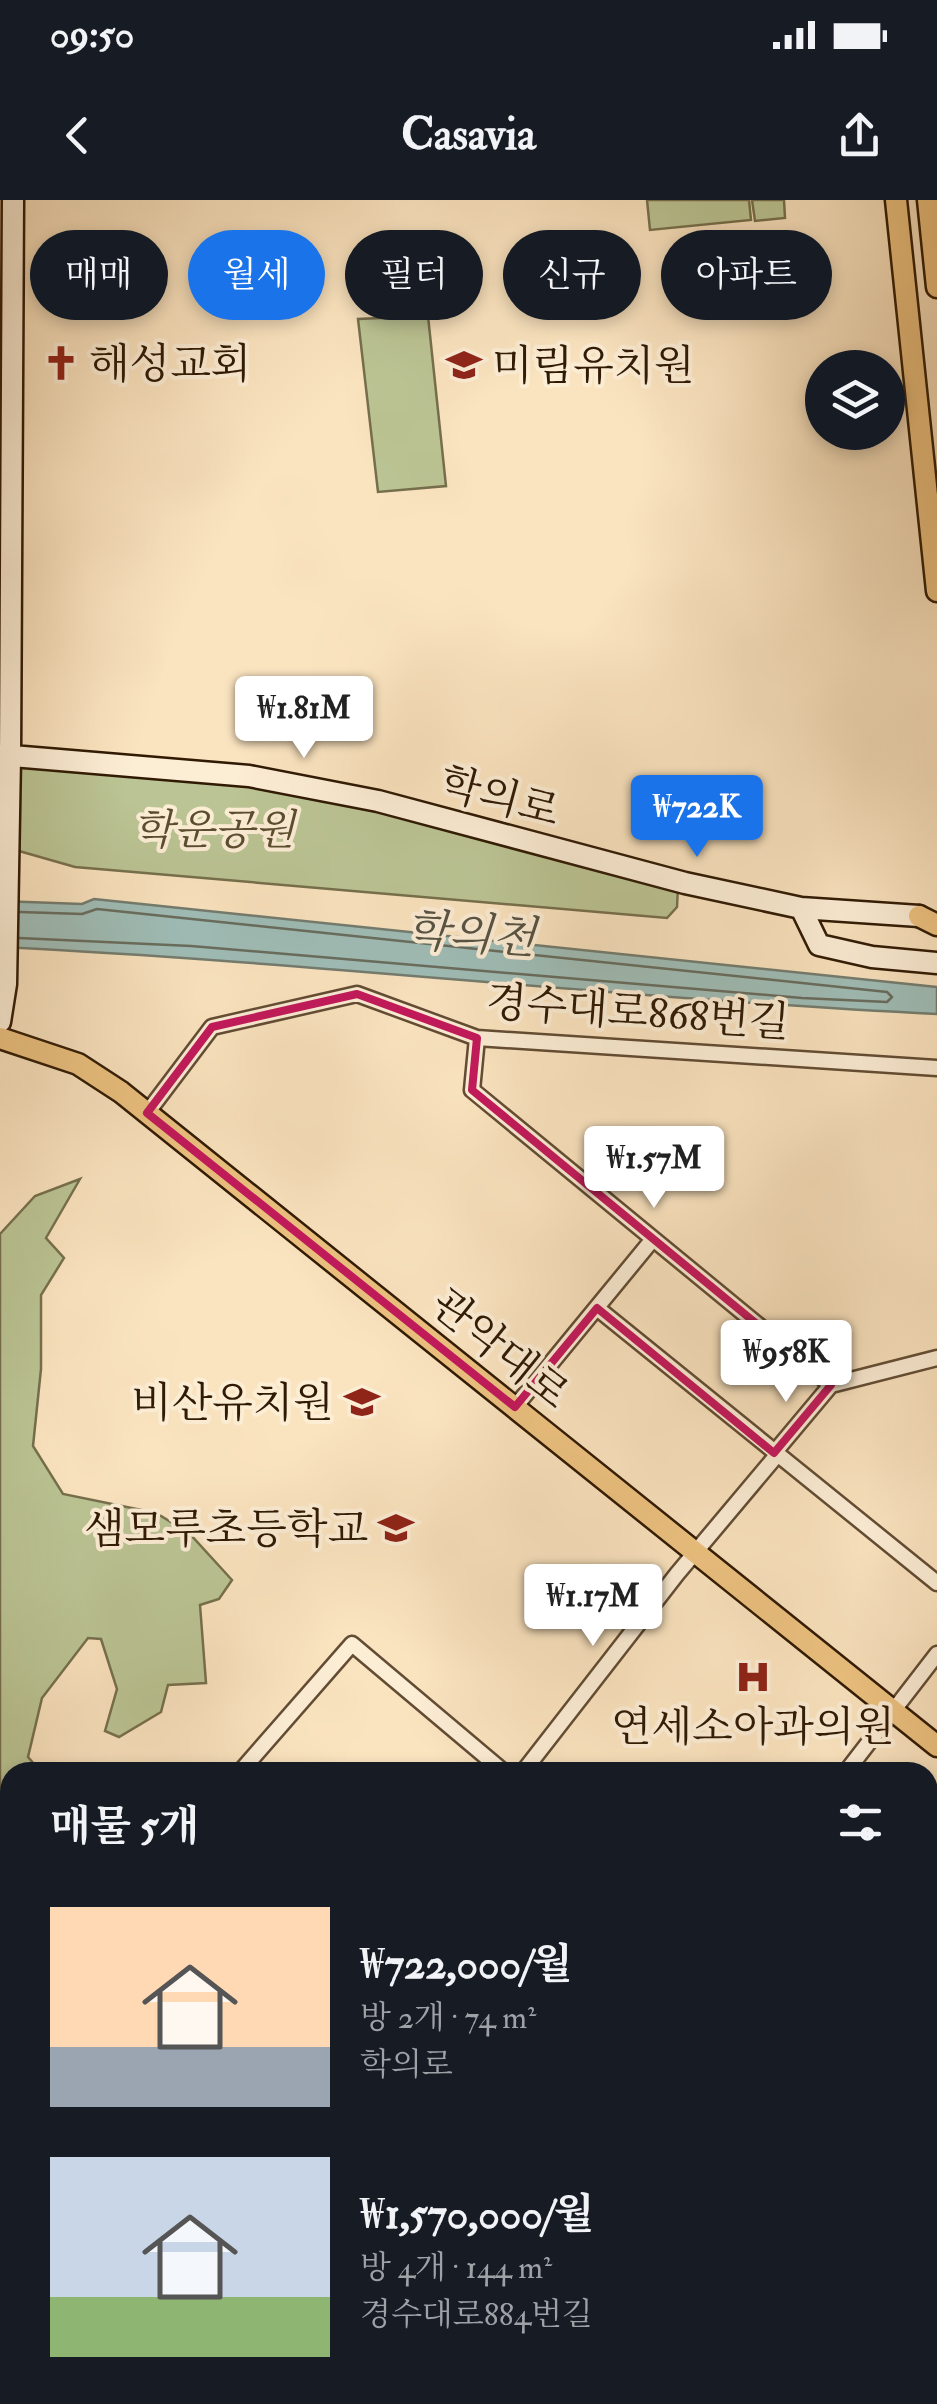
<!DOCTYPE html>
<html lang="ko">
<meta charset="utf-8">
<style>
:root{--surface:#171b24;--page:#242831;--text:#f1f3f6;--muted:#9ea1a6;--accent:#1a73e8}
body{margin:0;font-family:"IM FELL Double Pica","Noto Serif KR",serif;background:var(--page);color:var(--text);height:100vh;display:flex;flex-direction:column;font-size:38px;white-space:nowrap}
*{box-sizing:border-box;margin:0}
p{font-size:32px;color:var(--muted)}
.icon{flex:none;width:55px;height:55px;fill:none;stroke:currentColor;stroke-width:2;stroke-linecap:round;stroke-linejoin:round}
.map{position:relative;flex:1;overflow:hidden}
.sheet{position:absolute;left:0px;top:1562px;width:938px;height:642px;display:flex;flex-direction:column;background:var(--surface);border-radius:30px 30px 0 0;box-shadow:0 5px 15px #0003}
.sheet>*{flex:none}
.banner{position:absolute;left:30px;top:30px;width:878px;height:90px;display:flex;gap:20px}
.fabs{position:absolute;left:805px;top:150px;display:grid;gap:20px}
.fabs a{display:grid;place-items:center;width:100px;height:100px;border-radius:50%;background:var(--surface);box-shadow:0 5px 15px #0003;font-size:50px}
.price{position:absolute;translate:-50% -85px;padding:0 22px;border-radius:10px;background:#fff;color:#222;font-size:32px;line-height:65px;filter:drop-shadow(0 2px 5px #0008)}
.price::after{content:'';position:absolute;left:50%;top:60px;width:30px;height:22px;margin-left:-15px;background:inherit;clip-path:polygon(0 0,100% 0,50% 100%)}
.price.active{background:var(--accent);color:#fff}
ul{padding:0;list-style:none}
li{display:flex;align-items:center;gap:30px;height:250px;padding:0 50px}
li span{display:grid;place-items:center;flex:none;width:280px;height:200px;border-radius:0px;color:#555}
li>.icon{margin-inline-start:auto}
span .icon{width:120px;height:120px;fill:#fffc;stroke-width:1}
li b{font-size:42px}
h2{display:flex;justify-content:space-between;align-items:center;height:120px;padding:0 50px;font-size:42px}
.tag{padding:0 35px;border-radius:45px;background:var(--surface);box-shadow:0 5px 15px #0003;font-size:35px;line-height:90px}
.tag.active{background:var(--accent);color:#fff}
.status{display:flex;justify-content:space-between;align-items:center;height:70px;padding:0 50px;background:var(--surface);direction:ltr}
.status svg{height:28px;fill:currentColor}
header{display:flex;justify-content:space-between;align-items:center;height:130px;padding:0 50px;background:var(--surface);font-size:45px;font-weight:700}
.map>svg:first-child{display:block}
.green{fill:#bbc494;stroke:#766f4c;stroke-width:2.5}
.water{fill:#9fbdb7;stroke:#737c6f;stroke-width:2.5}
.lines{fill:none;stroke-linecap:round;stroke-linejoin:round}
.shore{stroke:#686c5e;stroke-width:2.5}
.street-casing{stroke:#624c33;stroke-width:19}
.secondary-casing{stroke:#301a04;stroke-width:25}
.primary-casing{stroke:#301a04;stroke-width:25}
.street{stroke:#fcedd5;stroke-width:14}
.secondary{stroke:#fcedd5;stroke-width:20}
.primary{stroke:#edc280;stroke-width:20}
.marked{fill:none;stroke:#c2185b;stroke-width:8;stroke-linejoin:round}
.labels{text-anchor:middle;stroke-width:8;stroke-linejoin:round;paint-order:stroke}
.poi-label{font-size:42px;fill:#301a04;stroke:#fcedd5;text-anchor:start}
.street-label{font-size:42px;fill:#301a04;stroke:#fcedd5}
.park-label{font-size:42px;font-style:italic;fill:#5a4d2f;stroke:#fcedd5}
.water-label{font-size:45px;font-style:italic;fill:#575343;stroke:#fcedd5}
</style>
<div class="status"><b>09:50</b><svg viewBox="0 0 49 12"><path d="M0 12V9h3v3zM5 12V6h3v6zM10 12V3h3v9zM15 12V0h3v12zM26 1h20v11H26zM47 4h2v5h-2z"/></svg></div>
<header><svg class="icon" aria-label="back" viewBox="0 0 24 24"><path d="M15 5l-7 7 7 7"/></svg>Casavia<svg class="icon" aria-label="share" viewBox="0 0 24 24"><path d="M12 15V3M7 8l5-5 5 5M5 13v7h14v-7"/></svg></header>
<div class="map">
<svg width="937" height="2204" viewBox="0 0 937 2204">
<rect width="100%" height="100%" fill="#fae3bf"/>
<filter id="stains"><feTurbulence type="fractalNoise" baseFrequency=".002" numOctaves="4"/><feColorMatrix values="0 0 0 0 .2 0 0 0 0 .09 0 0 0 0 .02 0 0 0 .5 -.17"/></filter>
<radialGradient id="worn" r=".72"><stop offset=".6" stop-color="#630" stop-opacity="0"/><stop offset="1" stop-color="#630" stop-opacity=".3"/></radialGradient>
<path class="green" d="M 647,0 L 749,0 L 751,20 L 650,30 Z
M 752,0 L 784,0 L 785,18 L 755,21 Z
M 428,116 L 446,286 L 378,292 L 358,119 Z
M 16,564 L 228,580 L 377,606 L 678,687 L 677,707 L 667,718 L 75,667 L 19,651 Z
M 80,979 L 46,1038 L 64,1058 L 41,1095 L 41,1169 L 33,1246 L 63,1294 L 156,1313 L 189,1333 L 232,1380 L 219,1399 L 200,1405 L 206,1483 L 168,1485 L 161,1512 L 119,1537 L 105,1531 L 117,1489 L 101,1439 L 88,1438 L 42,1498 L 28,1557 L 41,1572 L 10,1572 L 10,1731 L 0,1735 L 0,1034 L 35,996 Z
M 10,1780 L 10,1932 L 0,1928 L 0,1795 Z
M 937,1842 L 937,2135 L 928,2147 L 928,1854 Z
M 512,2195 L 850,2195 L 833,2204 L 522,2204 Z"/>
<path class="water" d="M 94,699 L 937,787 L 937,814 C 624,799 313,762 0,747 L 0,701 L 82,704 Z"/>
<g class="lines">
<path class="shore" d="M 19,738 L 191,746 L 802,798 L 887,802 L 892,797 L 887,792 L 97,709 L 82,714 L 20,712"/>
<defs>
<path id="street" d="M 477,838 L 472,890 L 831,1185
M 147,913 L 212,827 L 357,794 L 477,838 L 937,868
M 597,1108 L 937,1383
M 831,1185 L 937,1158
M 515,1207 L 653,1039
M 774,1253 L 831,1185
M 240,1572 L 352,1444 L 504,1572
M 523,1572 L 677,1374 L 777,1255
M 774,1572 L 780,1572
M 846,1572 L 937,1454"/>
<path id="secondary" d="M 0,555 L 249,576 L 378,601 L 685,683 L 801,708 L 919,716
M 801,708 L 819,745 L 872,757 L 937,763
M 0,822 L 6,784 L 10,557 L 13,0"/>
<path id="primary" d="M 896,0 L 937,391
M 928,0 L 937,87
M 919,716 L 937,725
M 0,838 L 78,864 L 121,892 L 937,1546"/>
</defs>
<use href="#street" class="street-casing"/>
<use href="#secondary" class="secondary-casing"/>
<use href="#primary" class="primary-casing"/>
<use href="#street" class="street"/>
<use href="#secondary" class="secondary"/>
<use href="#primary" class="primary"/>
</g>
<path class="marked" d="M 357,794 L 477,838 L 472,890 L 831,1185 L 774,1253 L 597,1108 L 515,1207 L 147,913 L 212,827 Z"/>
<defs>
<symbol id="church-bare" viewBox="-9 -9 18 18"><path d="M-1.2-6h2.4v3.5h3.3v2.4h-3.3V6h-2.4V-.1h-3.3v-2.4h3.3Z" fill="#8f2418" stroke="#fcedd5" stroke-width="2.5" paint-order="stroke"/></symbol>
<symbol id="school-bare" viewBox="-9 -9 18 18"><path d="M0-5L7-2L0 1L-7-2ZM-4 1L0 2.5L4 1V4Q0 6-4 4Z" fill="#8f2418" stroke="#fcedd5" stroke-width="2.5" paint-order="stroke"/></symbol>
<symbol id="hospital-bare" viewBox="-9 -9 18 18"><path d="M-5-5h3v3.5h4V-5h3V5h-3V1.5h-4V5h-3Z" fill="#8f2418" stroke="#fcedd5" stroke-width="2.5" paint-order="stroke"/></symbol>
</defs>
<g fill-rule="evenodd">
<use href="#church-bare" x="36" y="138" width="50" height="50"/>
<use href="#school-bare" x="439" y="140" width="50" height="50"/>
<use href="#school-bare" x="337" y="1177" width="50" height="50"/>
<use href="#school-bare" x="371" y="1303" width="50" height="50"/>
<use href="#hospital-bare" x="728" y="1452" width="50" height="50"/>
</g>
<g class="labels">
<g class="poi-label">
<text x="89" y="178">해성교회</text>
<text x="492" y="180">미림유치원</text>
<text x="334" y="1217" text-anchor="end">비산유치원</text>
<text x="368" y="1343" text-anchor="end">샘모루초등학교</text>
<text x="753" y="1541" text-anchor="middle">연세소아과의원</text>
</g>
<g class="street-label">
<text transform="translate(500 596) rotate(15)" y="15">학의로</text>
<text transform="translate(638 811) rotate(4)" y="15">경수대로868번길</text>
<text transform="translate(501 1148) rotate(39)" y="15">관악대로</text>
</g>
<g class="park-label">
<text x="214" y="644">학운공원</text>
</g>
<g class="water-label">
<text transform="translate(471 733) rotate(4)" y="16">학의천</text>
</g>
</g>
<rect width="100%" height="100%" filter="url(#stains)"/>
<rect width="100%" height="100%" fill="url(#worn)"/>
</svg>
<div class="fabs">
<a><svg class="icon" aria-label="layers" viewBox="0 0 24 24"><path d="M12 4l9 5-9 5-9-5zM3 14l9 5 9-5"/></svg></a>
</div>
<b class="price" style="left:304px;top:561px">₩1.81M</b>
<b class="price active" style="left:697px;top:660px">₩722K</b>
<b class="price" style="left:654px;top:1011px">₩1.57M</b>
<b class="price" style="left:786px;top:1205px">₩958K</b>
<b class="price" style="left:593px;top:1449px">₩1.17M</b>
<div class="banner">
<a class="tag">매매</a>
<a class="tag active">월세</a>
<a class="tag">필터</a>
<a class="tag">신규</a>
<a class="tag">아파트</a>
</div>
<section class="sheet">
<h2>매물 5개<svg class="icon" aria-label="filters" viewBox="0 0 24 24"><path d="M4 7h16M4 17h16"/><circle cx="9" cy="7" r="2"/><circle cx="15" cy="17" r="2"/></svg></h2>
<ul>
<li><span style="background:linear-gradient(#ffd9b3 70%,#9aa5b1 0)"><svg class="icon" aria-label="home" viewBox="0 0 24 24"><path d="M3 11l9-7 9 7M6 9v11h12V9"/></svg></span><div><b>₩722,000/월</b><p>방 2개 · 74 m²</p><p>학의로</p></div></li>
<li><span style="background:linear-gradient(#c9d6e8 70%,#8fb573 0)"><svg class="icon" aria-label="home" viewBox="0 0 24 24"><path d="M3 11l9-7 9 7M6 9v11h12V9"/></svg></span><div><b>₩1,570,000/월</b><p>방 4개 · 144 m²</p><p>경수대로884번길</p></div></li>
</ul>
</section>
</div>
